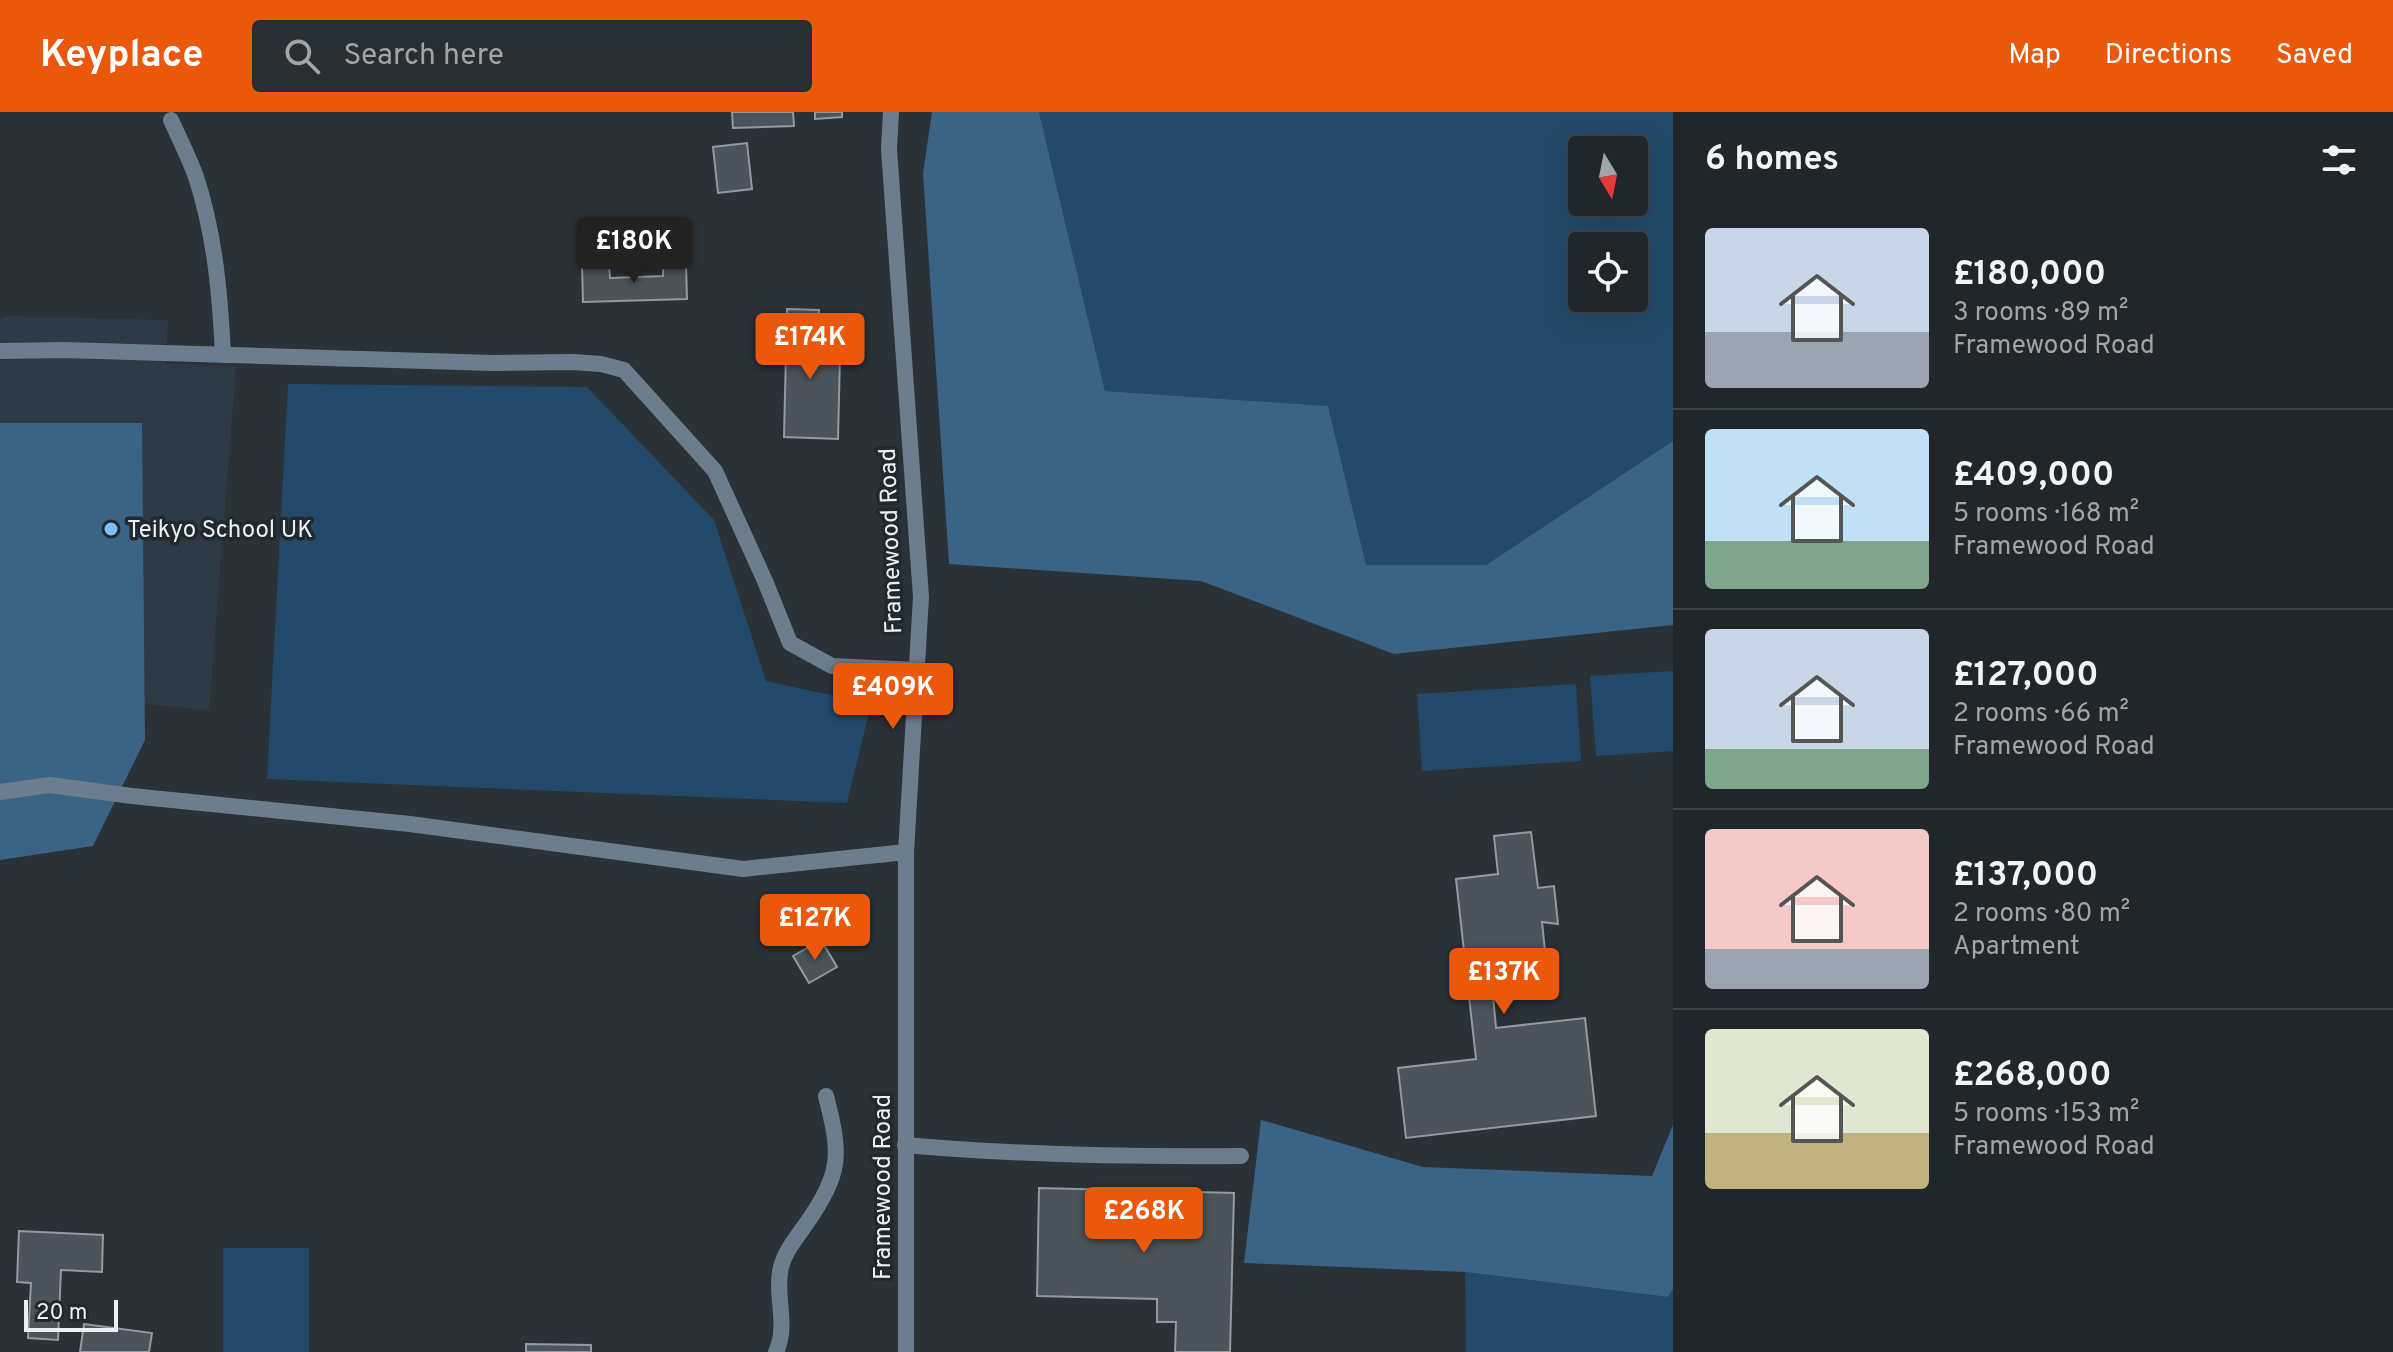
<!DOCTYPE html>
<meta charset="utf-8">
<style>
:root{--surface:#20262a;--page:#282e32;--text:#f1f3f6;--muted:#a2a5a8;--line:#3d4347;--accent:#ea580c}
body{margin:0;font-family:Overpass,sans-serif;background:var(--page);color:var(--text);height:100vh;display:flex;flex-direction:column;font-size:30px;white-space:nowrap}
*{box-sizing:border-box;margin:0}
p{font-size:26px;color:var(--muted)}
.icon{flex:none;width:44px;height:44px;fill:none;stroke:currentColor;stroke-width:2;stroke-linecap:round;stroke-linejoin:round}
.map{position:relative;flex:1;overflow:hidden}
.sheet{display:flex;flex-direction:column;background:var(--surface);width:720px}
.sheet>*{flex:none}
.needle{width:52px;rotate:170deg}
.buttons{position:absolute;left:1568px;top:24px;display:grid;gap:16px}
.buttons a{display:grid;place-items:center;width:80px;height:80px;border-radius:8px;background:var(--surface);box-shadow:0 8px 32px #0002,0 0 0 2px var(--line);font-size:40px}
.scale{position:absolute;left:24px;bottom:20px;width:94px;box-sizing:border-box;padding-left:8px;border:4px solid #ebf0f5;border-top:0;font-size:22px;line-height:28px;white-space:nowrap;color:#ebf0f5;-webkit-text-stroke:6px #21282e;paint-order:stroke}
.price{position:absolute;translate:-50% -68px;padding:0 18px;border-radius:8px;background:var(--accent);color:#fff;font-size:26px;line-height:52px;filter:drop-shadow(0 2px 4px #0008)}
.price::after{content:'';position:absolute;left:50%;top:48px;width:24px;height:18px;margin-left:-12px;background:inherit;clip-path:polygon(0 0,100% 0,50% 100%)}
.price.active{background:#222;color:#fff}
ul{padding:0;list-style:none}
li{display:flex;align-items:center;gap:24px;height:200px;padding:0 32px}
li+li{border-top:2px solid var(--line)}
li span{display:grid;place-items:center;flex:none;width:224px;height:160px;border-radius:8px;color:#555}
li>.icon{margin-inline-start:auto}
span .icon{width:96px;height:96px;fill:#fffc;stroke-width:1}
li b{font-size:34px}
h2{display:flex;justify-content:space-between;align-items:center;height:96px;padding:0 32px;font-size:34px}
header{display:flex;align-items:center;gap:48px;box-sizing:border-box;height:112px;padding:0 40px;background:var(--accent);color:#fff}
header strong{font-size:38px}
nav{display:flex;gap:44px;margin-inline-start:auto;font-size:28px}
.search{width:560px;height:72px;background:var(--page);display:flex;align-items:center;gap:20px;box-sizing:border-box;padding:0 28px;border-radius:8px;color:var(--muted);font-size:30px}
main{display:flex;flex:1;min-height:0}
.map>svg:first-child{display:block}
.built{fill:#2e3a46}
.green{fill:#244a6b;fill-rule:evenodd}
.forest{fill:#3a6386}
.building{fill:#4c545b;stroke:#929aa2;stroke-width:2}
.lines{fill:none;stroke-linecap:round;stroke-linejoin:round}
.service{stroke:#6c7e8e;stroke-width:16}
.tertiary{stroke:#6c7e8e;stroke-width:16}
.poi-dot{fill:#7cbef9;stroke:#21282e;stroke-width:3}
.labels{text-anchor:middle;stroke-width:7;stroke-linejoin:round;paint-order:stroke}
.poi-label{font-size:24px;fill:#ebf0f5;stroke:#21282e;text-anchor:start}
.street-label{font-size:24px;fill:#ebf0f5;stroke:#21282e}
</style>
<header>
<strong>Keyplace</strong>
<div class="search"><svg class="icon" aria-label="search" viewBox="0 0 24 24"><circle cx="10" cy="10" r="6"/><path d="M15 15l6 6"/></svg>Search here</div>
<nav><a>Map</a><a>Directions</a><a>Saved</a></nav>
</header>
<main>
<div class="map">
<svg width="1673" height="1240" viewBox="0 0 1673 1240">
<rect width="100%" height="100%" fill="#2a3238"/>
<path class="built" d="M 6,204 L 168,208 L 166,252 L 236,255 L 209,598 L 0,579 L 0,208 Z"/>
<path class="green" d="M 1039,0 L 1673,0 L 1673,329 L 1486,453 L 1366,453 L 1328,294 L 1105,279 ZM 1582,38 L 1634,38 L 1634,90 L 1582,90 ZM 1582,134 L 1634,134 L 1634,186 L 1582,186 Z
M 288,272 L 587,275 L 714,408 L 766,569 L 871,592 L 847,691 L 267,667 Z
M 1673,559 L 1673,639 L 1596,644 L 1590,564 Z
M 1576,572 L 1581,649 L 1422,659 L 1417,582 Z
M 223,1136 L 309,1136 L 309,1240 L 223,1240 Z
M 1465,1160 L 1668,1185 L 1673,1177 L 1673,1240 L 1466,1240 Z"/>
<path class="forest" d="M 932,0 L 1039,0 L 1105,279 L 1328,294 L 1366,453 L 1486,453 L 1673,329 L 1673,513 L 1394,542 L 1201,469 L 949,452 L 923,61 Z
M 0,311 L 142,311 L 145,628 L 93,734 L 0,748 Z
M 1261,1008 L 1423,1055 L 1652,1064 L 1673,1013 L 1673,1177 L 1668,1185 L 1465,1160 L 1244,1151 Z"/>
<path class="building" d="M 732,0 L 793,0 L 794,14 L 733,16 Z
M 815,0 L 842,0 L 842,5 L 815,7 Z
M 747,31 L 752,77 L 718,81 L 713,35 Z
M 663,150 L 686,150 L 687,187 L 583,190 L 582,153 L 609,151 L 610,166 L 663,164 Z
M 787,197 L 819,198 L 818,242 L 840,243 L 838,327 L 784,325 Z
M 1531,720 L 1538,776 L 1554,774 L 1558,812 L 1542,810 L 1549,877 L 1493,883 L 1496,916 L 1585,906 L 1596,1004 L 1406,1026 L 1398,956 L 1476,947 L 1456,767 L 1498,762 L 1494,724 Z
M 821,828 L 837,855 L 809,871 L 793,844 Z
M 1039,1076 L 1234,1081 L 1230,1240 L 1175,1240 L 1176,1210 L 1157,1210 L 1157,1187 L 1037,1184 Z
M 19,1119 L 103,1123 L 102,1160 L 61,1158 L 58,1228 L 28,1226 L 31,1171 L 17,1170 Z
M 84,1212 L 152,1221 L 149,1240 L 80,1240 Z
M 526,1232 L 591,1233 L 591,1240 L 526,1240 Z"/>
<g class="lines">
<path class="service" d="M 171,8 C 179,26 189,45 196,65 C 215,123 220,182 223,243
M 0,239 L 64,238 L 493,251 L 573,250 L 601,252 L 624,258 L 715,359 L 765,469 L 790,531 L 832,554 L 917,558
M 0,680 L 50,673 L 132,684 L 410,712 L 743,757 L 906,740
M 905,1033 C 1018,1043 1129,1045 1241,1044
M 776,1240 C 789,1212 774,1184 781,1155 C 785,1139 797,1125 806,1112 C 842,1060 841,1043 826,984"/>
<path class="tertiary" d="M 891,0 L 889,37 L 921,485 L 906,740 L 906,1240"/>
</g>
<circle class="poi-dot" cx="111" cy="417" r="8"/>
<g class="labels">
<g class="poi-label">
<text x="127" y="425">Teikyo School UK</text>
</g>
<g class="street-label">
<text transform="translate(890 429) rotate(-92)" y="8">Framewood Road</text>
<text transform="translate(882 1075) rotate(-90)" y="8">Framewood Road</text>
</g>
</g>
</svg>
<div class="buttons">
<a><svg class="needle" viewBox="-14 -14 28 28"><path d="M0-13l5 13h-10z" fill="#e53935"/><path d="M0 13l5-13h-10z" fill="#a2a5a8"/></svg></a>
<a><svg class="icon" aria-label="locate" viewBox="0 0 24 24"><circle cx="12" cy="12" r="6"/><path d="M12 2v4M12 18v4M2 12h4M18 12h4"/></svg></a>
</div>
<div class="scale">20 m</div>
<b class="price active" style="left:634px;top:173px">£180K</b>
<b class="price" style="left:810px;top:269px">£174K</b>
<b class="price" style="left:893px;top:619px">£409K</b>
<b class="price" style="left:815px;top:850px">£127K</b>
<b class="price" style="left:1504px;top:904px">£137K</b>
<b class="price" style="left:1144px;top:1143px">£268K</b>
</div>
<section class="sheet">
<h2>6 homes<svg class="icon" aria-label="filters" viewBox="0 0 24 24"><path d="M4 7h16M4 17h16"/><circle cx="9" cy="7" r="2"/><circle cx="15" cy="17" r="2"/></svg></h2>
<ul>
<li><span style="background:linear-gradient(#c9d6e8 65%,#9aa5b1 0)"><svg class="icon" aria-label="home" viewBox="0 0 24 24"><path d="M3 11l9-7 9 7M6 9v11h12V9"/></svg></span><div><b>£180,000</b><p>3 rooms · 89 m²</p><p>Framewood Road</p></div></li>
<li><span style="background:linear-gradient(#bfe0f5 70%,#7fa58c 0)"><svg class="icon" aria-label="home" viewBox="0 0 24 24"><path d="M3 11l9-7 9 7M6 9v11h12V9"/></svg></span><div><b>£409,000</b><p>5 rooms · 168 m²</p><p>Framewood Road</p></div></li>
<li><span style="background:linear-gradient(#c9d6e8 75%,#7fa58c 0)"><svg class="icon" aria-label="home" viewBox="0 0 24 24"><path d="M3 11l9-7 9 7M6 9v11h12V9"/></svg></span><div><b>£127,000</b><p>2 rooms · 66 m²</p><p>Framewood Road</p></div></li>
<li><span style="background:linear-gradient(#f6c9c9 75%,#9aa5b1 0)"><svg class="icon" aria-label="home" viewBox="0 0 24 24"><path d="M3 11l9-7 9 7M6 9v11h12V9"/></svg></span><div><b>£137,000</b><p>2 rooms · 80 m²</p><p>Apartment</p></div></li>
<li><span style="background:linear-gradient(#dfe7d0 65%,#c2b280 0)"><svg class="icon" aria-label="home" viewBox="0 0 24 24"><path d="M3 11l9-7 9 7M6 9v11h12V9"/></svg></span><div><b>£268,000</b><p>5 rooms · 153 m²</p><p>Framewood Road</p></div></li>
</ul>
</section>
</main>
